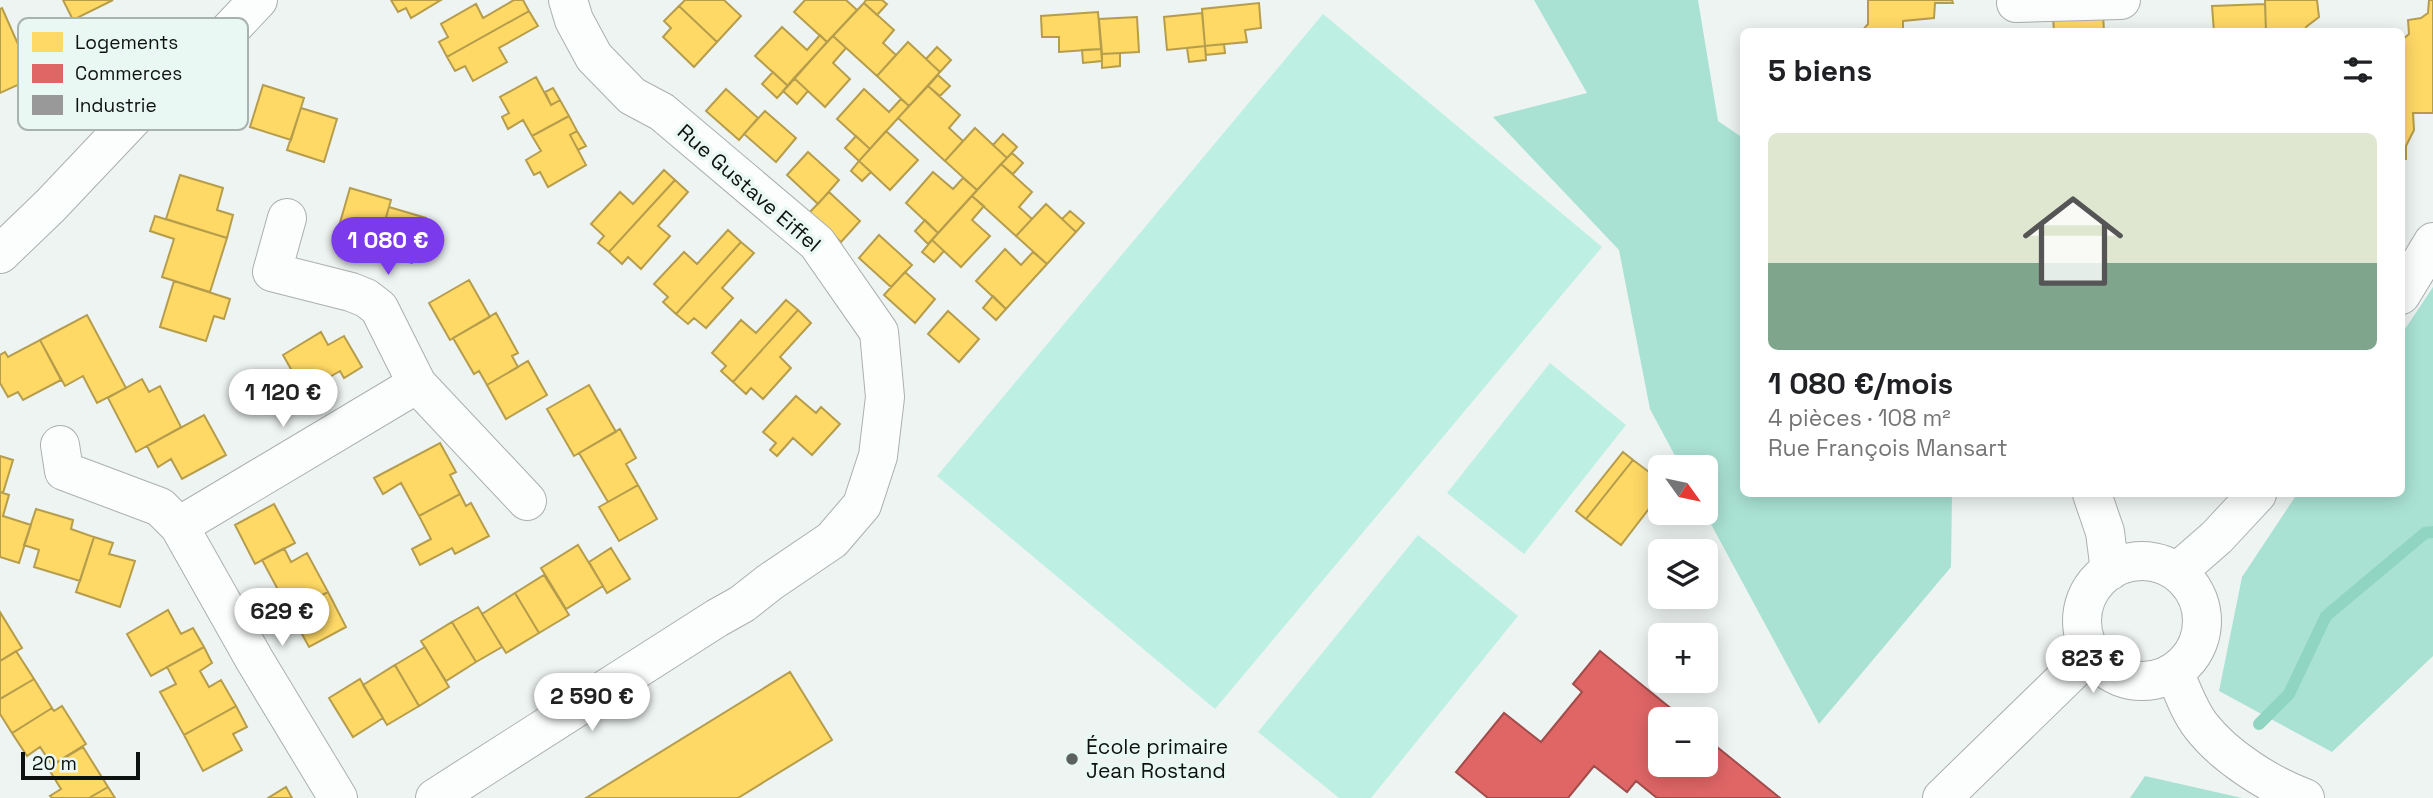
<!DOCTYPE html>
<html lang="fr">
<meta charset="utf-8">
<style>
:root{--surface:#fff;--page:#f6f6f6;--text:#202124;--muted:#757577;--line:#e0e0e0;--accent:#7c3aed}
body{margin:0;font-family:"Space Grotesk",sans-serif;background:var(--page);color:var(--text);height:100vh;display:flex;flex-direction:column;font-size:26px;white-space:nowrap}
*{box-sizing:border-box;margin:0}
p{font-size:23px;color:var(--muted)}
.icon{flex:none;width:38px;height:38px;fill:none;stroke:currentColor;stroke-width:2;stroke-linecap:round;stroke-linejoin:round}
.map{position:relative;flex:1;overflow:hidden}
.details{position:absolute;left:1740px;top:28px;width:665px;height:469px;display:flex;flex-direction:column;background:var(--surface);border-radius:10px;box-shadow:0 4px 18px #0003}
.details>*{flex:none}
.needle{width:46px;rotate:123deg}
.controls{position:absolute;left:1648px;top:455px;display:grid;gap:14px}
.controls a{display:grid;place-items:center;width:70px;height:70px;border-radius:10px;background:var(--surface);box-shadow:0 4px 18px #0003;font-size:35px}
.scale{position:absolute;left:21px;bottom:18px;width:119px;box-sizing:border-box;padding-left:7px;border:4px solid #0d1210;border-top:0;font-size:19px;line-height:24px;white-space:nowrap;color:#0d1210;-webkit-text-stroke:5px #eaf8f3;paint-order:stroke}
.price{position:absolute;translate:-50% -60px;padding:0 16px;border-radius:24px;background:#fff;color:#222;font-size:23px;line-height:46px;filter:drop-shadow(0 2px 4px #0008)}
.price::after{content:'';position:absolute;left:50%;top:42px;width:21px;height:16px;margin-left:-10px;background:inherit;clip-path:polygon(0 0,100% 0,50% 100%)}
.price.active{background:var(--accent);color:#fff}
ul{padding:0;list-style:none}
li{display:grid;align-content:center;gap:14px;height:371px;padding:0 28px}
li+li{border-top:2px solid var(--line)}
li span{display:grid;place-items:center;height:217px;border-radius:10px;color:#555}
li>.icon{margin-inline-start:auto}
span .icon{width:126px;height:126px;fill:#fffc;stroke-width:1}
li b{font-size:30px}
h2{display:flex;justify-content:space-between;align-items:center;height:84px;padding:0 28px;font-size:30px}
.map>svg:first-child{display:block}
.green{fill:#bdf0e2}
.forest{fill:#a9e2d3}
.homes{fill:#ffd966;stroke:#b69d4c;stroke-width:2}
.shops{fill:#e06666;stroke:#a14d4c;stroke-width:2}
.industry{fill:#999;stroke:#6f7070;stroke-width:2}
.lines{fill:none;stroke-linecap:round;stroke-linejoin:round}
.stream{stroke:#8fd5c2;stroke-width:12}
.street-casing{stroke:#abb0af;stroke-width:40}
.street{stroke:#fcfdfd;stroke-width:38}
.poi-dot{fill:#5c615f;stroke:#eaf8f3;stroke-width:2.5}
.labels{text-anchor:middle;stroke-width:7;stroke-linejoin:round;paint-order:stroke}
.street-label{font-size:21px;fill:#0d1210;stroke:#eaf8f3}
.poi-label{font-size:21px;fill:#0d1210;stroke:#eaf8f3;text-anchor:start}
.key{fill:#eaf8f3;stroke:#a8b3af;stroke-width:2}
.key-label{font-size:19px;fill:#0d1210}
</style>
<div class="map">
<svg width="2433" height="798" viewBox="0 0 2433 798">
<rect width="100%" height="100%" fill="#eef4f2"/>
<path class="green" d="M 1323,14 L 1602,247 L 1215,709 L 937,476 Z
M 1550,363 L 1626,425 L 1524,554 L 1447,493 Z
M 1418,535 L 1518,616 L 1371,798 L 1339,798 L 1258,732 Z"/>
<path class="forest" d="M 1534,0 L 1698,0 L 1718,121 L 1743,138 L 1743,494 L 1952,494 L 1951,567 L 1819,724 L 1705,513 L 1706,467 L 1681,467 L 1650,409 L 1619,250 L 1493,117 L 1587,93 Z
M 2433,287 L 2433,656 L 2332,752 L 2219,691 L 2242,577 L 2297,494 L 2401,494 L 2401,335 Z
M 2145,776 L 2242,798 L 2130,798 Z"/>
<path class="homes" d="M 63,0 L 113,0 L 73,20 Z
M 391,0 L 441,0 L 411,18 L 406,8 L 398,12 Z
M 514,0 L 523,0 L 529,11 L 447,57 L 439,42 L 448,37 L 441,24 L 476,4 L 483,18 Z
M 685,0 L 724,0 L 741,16 L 717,42 L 679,6 Z
M 805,0 L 846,0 L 857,10 L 827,42 L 794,12 Z
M 866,0 L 882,0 L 887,4 L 877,15 L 864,3 Z
M 1868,0 L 1952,0 L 1953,3 L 1935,3 L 1934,18 L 1903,21 L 1903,32 L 1861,32 L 1868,24 Z
M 2265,0 L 2317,0 L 2319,17 L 2306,27 L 2307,32 L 2266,32 Z
M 2429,0 L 2433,0 L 2433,113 L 2413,113 L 2414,130 L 2406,146 L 2406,159 L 2401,159 L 2402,40 L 2409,34 L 2408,20 L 2421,18 L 2428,13 Z
M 864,3 L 894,30 L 883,43 L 896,55 L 877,76 L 833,36 Z
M 1259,3 L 1261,28 L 1245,30 L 1247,42 L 1205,46 L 1202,9 Z
M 2265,4 L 2266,32 L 2214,32 L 2212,6 Z
M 679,6 L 717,42 L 694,67 L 663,37 L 671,28 L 664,21 Z
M 2,8 L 33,78 L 0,93 L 0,9 Z
M 529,11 L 538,26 L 499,48 L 507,62 L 473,81 L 465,66 L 455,71 L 447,57 Z
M 1098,12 L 1101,49 L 1059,52 L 1059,37 L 1042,37 L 1041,16 Z
M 2103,12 L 2104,32 L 2054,32 L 2053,16 Z
M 1202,13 L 1205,46 L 1167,50 L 1164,17 Z
M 1137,17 L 1139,52 L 1102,54 L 1099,19 Z
M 782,27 L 807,50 L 820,35 L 827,42 L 788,86 L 755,56 Z
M 833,36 L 846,48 L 833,63 L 850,79 L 825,107 L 794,78 Z
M 908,42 L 940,72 L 909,106 L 877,76 Z
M 1224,44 L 1225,53 L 1206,55 L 1205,46 Z
M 1205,46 L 1206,60 L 1189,62 L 1187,48 Z
M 937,47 L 951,60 L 940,72 L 926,59 Z
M 1101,49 L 1102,61 L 1083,63 L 1082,50 Z
M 1120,53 L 1120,66 L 1102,68 L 1102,54 Z
M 773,72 L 788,86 L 777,98 L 762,84 Z
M 938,75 L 950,86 L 940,96 L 928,86 Z
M 536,77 L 551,105 L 560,100 L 569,116 L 532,136 L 523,120 L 508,129 L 502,117 L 509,113 L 500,97 Z
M 794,78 L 808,91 L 797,104 L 783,91 Z
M 263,85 L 304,98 L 291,140 L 250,127 Z
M 928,86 L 960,115 L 949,128 L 963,141 L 945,161 L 898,118 Z
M 553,88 L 560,100 L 551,105 L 545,92 Z
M 726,89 L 758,118 L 739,140 L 706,111 Z
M 864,89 L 889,112 L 901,99 L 909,106 L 870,149 L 837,119 Z
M 301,108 L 337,119 L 324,162 L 287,150 Z
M 765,111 L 796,138 L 776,162 L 744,134 Z
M 569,116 L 577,131 L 570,135 L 586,165 L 548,187 L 540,172 L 534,175 L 526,160 L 541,151 L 532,136 Z
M 975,128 L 1007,158 L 977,190 L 945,161 Z
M 577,131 L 586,146 L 578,150 L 570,135 Z
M 886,131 L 918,160 L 890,190 L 859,161 Z
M 1003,134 L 1017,147 L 1007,158 L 993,145 Z
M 856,136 L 870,149 L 859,161 L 845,148 Z
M 808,152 L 839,180 L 818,204 L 787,175 Z
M 1012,153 L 1023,163 L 1013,174 L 1001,164 Z
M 859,161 L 871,172 L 862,181 L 851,171 Z
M 1001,164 L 1032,192 L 1019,207 L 1032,219 L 1016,236 L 972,196 Z
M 664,170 L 675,180 L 609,252 L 598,243 L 604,236 L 591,224 L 620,192 L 633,204 Z
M 933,172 L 953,189 L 963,178 L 977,190 L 938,233 L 906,203 Z
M 180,175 L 223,188 L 217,210 L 233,215 L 227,238 L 166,219 Z
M 675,180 L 688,192 L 658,226 L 670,236 L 641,269 L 628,257 L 622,264 L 609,252 Z
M 350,188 L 391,200 L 378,245 L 337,233 Z
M 829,192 L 860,221 L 841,242 L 809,213 Z
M 972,196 L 984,206 L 972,220 L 990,236 L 961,267 L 932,240 Z
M 1046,204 L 1076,232 L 1047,264 L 1016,236 Z
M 389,207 L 426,218 L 412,263 L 376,252 Z
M 1070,211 L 1084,223 L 1076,232 L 1062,219 Z
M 155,216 L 227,238 L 210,292 L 162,277 L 174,239 L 150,231 Z
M 925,220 L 938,233 L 928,244 L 915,231 Z
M 728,230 L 741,242 L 676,314 L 663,302 L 668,297 L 654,284 L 684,252 L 697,264 Z
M 879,235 L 912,265 L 891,287 L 859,258 Z
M 932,240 L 944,251 L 934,262 L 922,252 Z
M 741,242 L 754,253 L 722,288 L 733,298 L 706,328 L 694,318 L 688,324 L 676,314 Z
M 1005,249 L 1021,265 L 1033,252 L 1047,264 L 1006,309 L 976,281 Z
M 905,272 L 935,299 L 915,323 L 884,295 Z
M 469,280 L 490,317 L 450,340 L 429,303 Z
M 174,281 L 230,299 L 224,319 L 214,316 L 206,341 L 160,327 Z
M 993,296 L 1006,309 L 996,320 L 983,308 Z
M 786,300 L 798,310 L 733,382 L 721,371 L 726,366 L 712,353 L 741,320 L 756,333 Z
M 798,310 L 811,323 L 780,357 L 791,368 L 763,399 L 751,388 L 746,394 L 733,382 Z
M 948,311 L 979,339 L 959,362 L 928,334 Z
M 496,313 L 518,353 L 512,356 L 518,367 L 487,385 L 479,371 L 474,374 L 453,338 Z
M 87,315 L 126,388 L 97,403 L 83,376 L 65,386 L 40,340 Z
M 321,332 L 328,345 L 344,336 L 362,367 L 344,378 L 340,371 L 304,392 L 283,355 Z
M 40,340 L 61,380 L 23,400 L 18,392 L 8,397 L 0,383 L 0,355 L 5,352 L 8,357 Z
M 528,361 L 547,395 L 506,419 L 487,385 Z
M 142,379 L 149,392 L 160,386 L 181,427 L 136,452 L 108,398 Z
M 589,385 L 616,432 L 574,456 L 547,409 Z
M 796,396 L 816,413 L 821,407 L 840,424 L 812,455 L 793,438 L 777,456 L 770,450 L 776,443 L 763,432 Z
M 204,415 L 226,455 L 182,479 L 171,459 L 158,467 L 147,446 Z
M 620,429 L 636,458 L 626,464 L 638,485 L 608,502 L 579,453 Z
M 440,443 L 456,472 L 450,475 L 460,494 L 419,516 L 401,483 L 383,494 L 374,478 Z
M 1623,452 L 1633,460 L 1586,519 L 1576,511 Z
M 0,456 L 13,460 L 3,493 L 0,492 Z
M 1633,460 L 1661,481 L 1661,493 L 1621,545 L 1586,519 Z
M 638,485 L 657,519 L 619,541 L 599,507 Z
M 0,492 L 9,495 L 3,516 L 31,525 L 19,563 L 0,557 Z
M 460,494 L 466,506 L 471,503 L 489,536 L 455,554 L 452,548 L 420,565 L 412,549 L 431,539 L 419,516 Z
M 274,504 L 295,543 L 255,564 L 235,525 Z
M 36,509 L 73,520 L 71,529 L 94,537 L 80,581 L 34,567 L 39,550 L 24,545 Z
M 94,537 L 113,543 L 109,554 L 135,561 L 120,607 L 76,592 Z
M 578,545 L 603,586 L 566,609 L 541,568 Z
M 284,548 L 291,562 L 307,553 L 328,592 L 290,612 L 262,560 Z
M 611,548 L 630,579 L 607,593 L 589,562 Z
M 544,575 L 569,615 L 539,633 L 515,593 Z
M 328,592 L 346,627 L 309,647 L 290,612 Z
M 515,593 L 539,633 L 506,653 L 482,614 Z
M 478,607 L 502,647 L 476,662 L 452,622 Z
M 168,610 L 181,634 L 193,628 L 204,647 L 151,676 L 127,634 Z
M 0,612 L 22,648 L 0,661 Z
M 452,622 L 476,662 L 446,681 L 421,641 Z
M 204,647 L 212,663 L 200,671 L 209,687 L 221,680 L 236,706 L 184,735 L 160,692 L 176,684 L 167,667 Z
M 425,647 L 449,687 L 419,706 L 395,665 Z
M 16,651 L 34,679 L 0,699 L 0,661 Z
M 395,665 L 419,706 L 387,725 L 363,685 Z
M 790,672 L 832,740 L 738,798 L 586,798 Z
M 34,679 L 52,708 L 12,733 L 0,714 L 0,699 Z
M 360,679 L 383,718 L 353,737 L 329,698 Z
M 62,706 L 86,744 L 52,765 L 40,747 L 27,756 L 12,733 L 52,708 L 54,711 Z
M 236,706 L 247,727 L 233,734 L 242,750 L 203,771 L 184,735 Z
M 83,747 L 108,787 L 89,798 L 52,798 L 50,796 L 61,789 L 48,768 Z
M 108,787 L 115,798 L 89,798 Z
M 286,787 L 292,798 L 268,798 Z"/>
<path class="shops" d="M 1600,651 L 1684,719 L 1661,719 L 1661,765 L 1706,765 L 1706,738 L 1780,798 L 1657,798 L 1636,781 L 1627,792 L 1594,766 L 1568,798 L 1488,798 L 1456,772 L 1504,713 L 1541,742 L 1582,692 L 1573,684 Z"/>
<path class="industry" d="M 268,373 L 285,404 L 267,414 L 250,382 Z"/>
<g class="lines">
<path class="stream" d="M 2259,724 L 2289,694 L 2326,616 L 2425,533 L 2433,532"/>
<defs>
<path id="street" d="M 2016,3 L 2121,0
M 287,218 L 272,272 L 351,292 L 366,298 L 379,308 L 417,384 L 527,501
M 0,254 L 50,206 L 173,76 L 223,37 L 258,0
M 2401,295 L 2433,242
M 60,445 L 64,471 L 160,507 L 179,526 L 254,659 L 338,798
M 2092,494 L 2105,532 L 2110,571
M 179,526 L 417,384
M2082 621a60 60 0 1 1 120 0a60 60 0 1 1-120 0Z
M 2177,572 L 2217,537 L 2257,494
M 2174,672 C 2182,689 2189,711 2201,726 C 2224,756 2269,785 2305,798
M 435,798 L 717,618 L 742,604 L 770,582 L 832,540 L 862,505 L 878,456 L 885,397 L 879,332 L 817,243 L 662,112 L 632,96 L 594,57 L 574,20 L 568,0
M 1942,798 L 2091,653"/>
</defs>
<use href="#street" class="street-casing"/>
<use href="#street" class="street"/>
</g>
<circle class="poi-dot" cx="1072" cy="759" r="7"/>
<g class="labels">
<g class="street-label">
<text transform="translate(749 188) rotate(41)" y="7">Rue Gustave Eiffel</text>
</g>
<g class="poi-label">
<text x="1086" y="754">École primaire<tspan x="1086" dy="24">Jean Rostand</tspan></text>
</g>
</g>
<rect x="18" y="18" width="230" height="112" rx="10" class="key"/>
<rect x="32" y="32" width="31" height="20" fill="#ffd966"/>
<rect x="32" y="64" width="31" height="19" fill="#e06666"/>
<rect x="32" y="95" width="31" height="20" fill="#999"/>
<g class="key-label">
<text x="75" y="49">Logements</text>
<text x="75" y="80">Commerces</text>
<text x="75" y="112">Industrie</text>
</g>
</svg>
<div class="controls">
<a><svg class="needle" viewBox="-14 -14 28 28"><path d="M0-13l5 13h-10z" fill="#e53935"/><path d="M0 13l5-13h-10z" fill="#757577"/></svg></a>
<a><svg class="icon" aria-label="layers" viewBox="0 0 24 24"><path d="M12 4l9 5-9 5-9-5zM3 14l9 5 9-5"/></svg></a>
<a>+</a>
<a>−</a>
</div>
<div class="scale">20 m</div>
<b class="price active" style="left:388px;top:277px">1 080 €</b>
<b class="price" style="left:283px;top:429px">1 120 €</b>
<b class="price" style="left:282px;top:648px">629 €</b>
<b class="price" style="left:2093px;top:695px">823 €</b>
<b class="price" style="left:592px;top:733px">2 590 €</b>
<section class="details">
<h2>5 biens<svg class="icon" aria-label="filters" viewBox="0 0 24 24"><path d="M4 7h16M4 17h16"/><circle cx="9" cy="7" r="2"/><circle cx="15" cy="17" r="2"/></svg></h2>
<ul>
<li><span style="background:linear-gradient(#dfe7d0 60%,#7fa58c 0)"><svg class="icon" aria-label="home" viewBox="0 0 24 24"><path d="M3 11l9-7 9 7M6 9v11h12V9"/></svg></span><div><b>1 080 €/mois</b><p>4 pièces · 108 m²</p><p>Rue François Mansart</p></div></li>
</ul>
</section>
</div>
